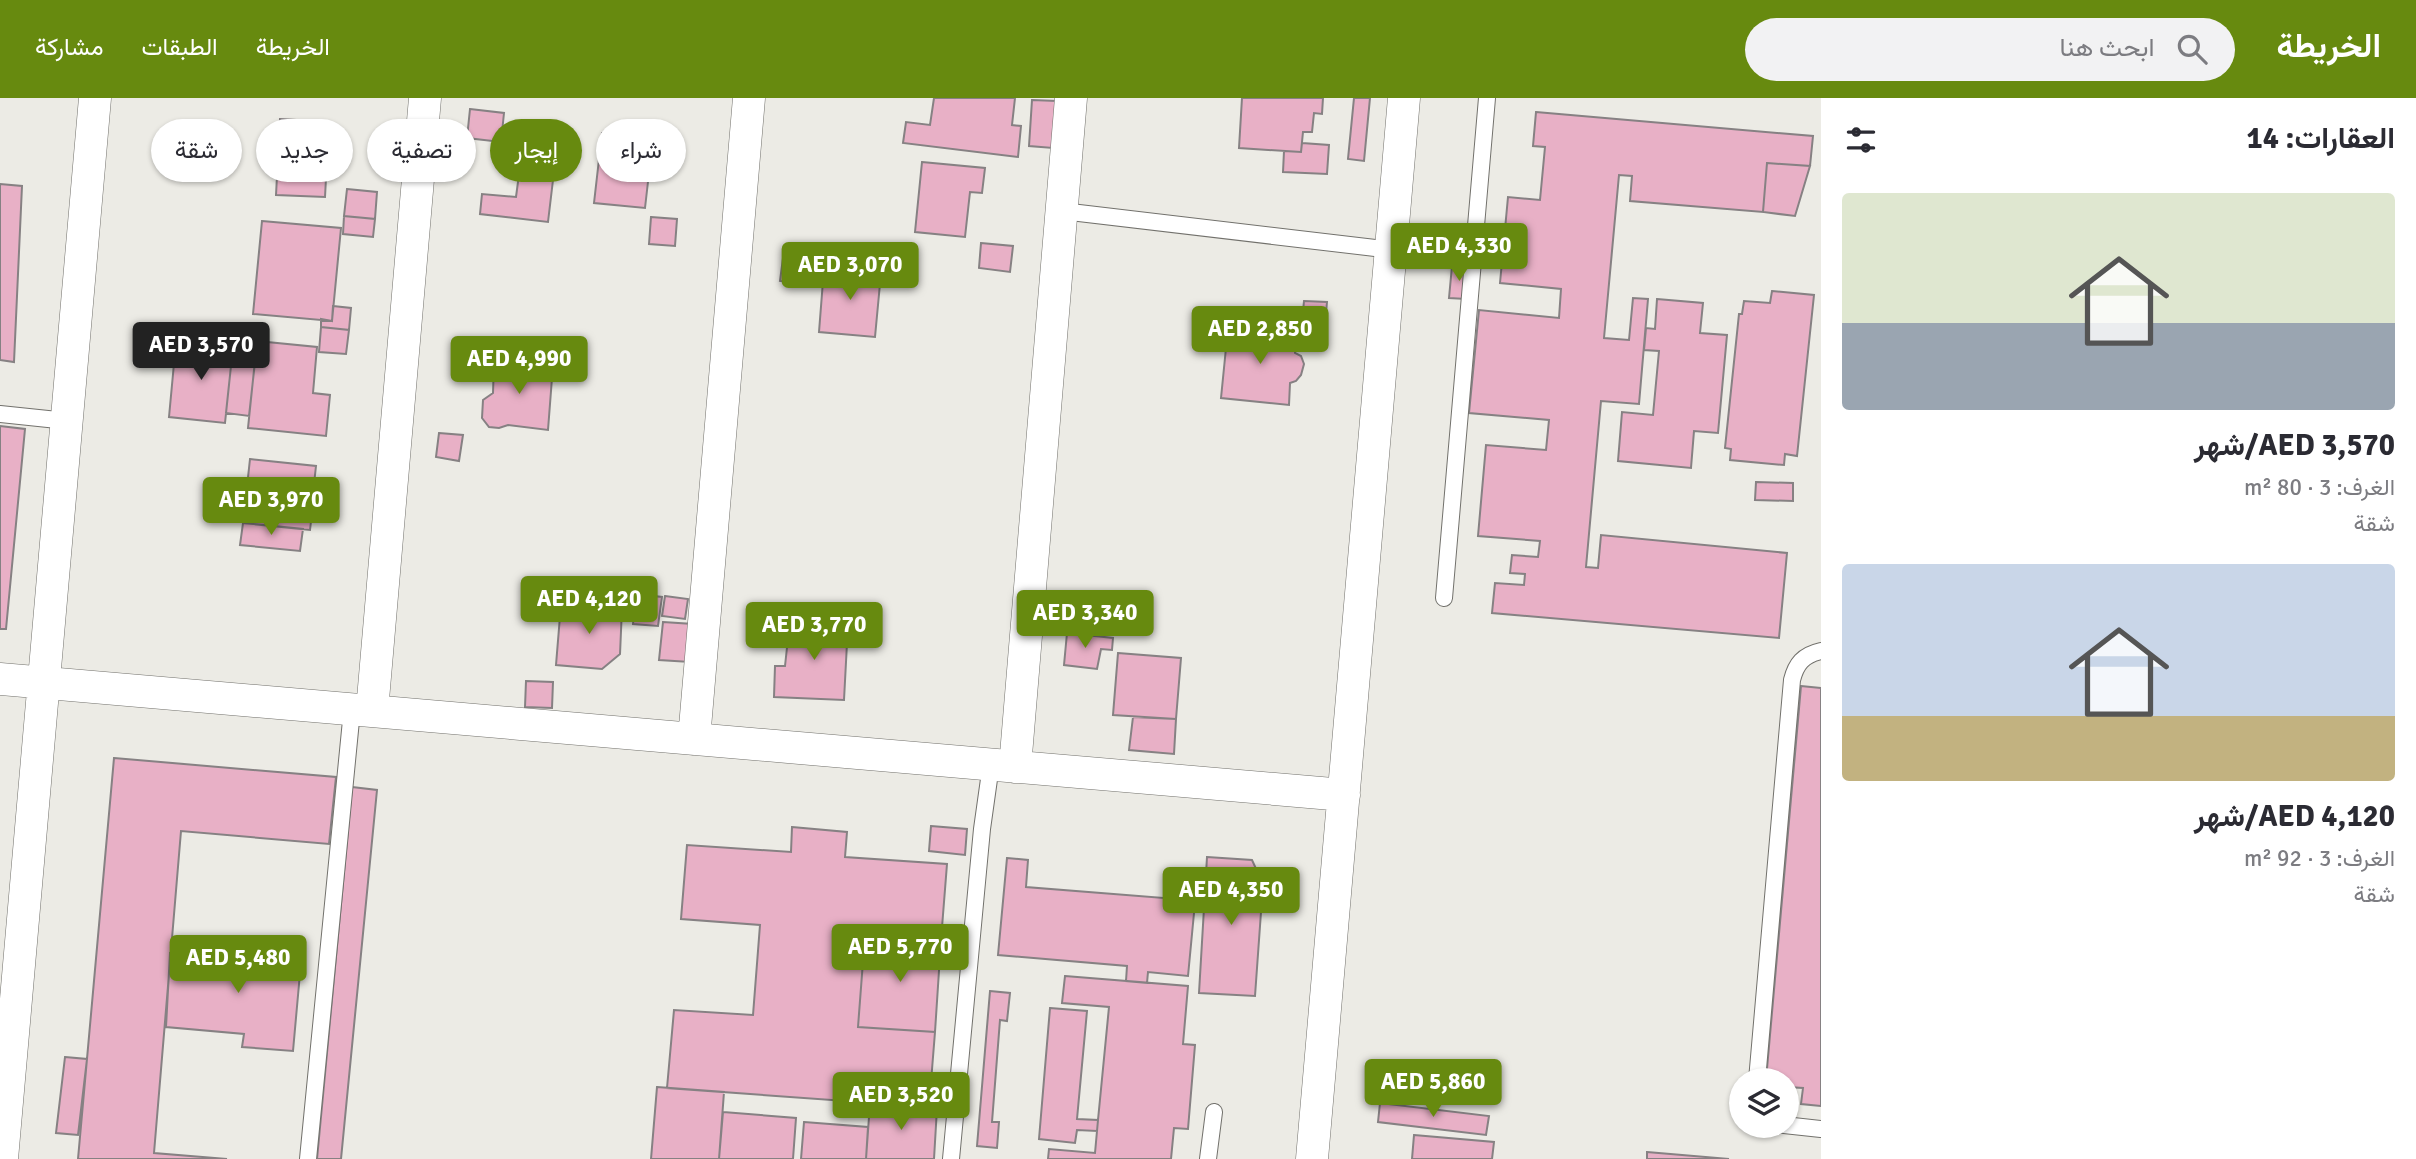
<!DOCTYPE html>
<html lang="ar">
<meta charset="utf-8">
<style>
:root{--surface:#fff;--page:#f2f2f3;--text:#2b2b33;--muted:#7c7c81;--accent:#678a0f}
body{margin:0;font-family:Signika,Vazirmatn,sans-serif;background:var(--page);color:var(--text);direction:rtl;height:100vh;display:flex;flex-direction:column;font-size:26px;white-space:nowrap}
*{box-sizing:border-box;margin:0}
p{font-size:23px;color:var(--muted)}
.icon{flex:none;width:38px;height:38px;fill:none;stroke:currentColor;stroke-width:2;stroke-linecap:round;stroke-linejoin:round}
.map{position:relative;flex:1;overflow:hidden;direction:ltr}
.details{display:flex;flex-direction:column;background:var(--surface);width:595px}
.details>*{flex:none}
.hud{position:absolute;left:21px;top:21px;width:665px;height:63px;direction:rtl;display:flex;gap:14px}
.buttons{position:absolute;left:1729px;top:970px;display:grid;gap:14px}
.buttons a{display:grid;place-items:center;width:70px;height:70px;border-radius:50%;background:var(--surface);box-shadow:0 2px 5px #0004;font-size:35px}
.price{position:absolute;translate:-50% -60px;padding:0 16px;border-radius:7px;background:var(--accent);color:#fff;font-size:23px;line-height:46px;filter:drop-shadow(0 2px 4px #0008)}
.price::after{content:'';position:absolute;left:50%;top:42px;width:21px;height:16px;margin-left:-10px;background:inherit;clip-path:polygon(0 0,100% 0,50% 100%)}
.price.selected{background:#222;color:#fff}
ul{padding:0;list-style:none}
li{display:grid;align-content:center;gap:14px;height:371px;padding:0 21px}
li span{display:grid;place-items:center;height:217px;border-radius:7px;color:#555}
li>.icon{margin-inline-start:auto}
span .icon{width:126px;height:126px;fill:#fffc;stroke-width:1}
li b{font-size:30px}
h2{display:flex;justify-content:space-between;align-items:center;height:84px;padding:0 21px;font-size:30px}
.chip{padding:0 24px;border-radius:32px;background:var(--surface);box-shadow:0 2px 5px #0004;font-size:24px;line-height:63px}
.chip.selected{background:var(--accent);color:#fff}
header{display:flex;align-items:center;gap:42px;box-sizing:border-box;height:98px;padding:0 35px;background:var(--accent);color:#fff}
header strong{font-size:33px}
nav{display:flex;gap:38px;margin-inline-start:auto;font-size:24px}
.search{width:490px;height:63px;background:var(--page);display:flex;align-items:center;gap:18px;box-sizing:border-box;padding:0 24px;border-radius:38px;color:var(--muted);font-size:26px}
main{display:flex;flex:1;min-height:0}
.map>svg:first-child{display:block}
.building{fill:#e8b0c6;stroke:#868183;stroke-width:2}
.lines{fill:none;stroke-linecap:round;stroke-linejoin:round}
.service-casing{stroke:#72716c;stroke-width:18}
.minor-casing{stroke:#72716c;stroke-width:33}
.service{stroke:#fff;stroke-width:16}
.minor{stroke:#fff;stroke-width:32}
</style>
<header>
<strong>الخريطة</strong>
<div class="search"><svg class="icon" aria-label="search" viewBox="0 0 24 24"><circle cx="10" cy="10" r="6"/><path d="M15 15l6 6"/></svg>ابحث هنا</div>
<nav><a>الخريطة</a><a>الطبقات</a><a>مشاركة</a></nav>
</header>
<main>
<section class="details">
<h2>العقارات: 14<svg class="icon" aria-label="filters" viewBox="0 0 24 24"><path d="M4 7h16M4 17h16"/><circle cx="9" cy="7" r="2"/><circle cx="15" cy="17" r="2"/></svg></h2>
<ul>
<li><span style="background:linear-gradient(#dfe7d0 60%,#9aa5b1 0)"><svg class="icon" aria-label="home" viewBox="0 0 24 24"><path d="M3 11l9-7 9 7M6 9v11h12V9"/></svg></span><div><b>AED 3,570/شهر</b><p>الغرف: 3 · 80 m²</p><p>شقة</p></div></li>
<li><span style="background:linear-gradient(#c9d6e8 70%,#c2b280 0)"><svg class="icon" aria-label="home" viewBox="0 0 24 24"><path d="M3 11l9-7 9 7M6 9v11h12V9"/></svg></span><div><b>AED 4,120/شهر</b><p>الغرف: 3 · 92 m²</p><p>شقة</p></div></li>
</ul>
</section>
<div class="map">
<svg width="1821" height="1061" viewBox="0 0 1821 1061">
<rect width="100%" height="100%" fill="#ecebe5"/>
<path class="building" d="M 934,0 L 1015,0 L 1012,27 L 1021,28 L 1018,59 L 903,45 L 906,24 L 930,27 Z
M 1242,0 L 1323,0 L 1322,16 L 1314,15 L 1312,34 L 1303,34 L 1301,54 L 1239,50 Z
M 1354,0 L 1370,0 L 1364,63 L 1348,61 Z
M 1032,2 L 1057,3 L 1053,50 L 1029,48 Z
M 470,11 L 504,15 L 501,44 L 467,40 Z
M 1536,14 L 1813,38 L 1810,68 L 1767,65 L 1763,114 L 1630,103 L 1632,78 L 1619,77 L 1604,240 L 1629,242 L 1633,200 L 1648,201 L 1639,306 L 1601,303 L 1586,469 L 1598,470 L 1601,437 L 1787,455 L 1779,540 L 1492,515 L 1495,485 L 1524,487 L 1525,476 L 1510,475 L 1512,457 L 1538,459 L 1540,443 L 1478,438 L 1486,347 L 1546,352 L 1549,322 L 1469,315 L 1479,212 L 1559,220 L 1561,191 L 1500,185 L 1508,99 L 1540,102 L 1545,49 L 1533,48 Z
M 280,21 L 329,24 L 325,99 L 276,97 Z
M 602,35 L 653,40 L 645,110 L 594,105 Z
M 1302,45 L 1329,47 L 1327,76 L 1283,74 L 1284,53 L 1301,54 Z
M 922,64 L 985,70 L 982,95 L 970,94 L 965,139 L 915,134 Z
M 1767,65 L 1810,68 L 1795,118 L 1763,114 Z
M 520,69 L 533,71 L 532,80 L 553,82 L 548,124 L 480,116 L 482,96 L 516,99 Z
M 0,86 L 22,88 L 14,264 L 0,262 Z
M 347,91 L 377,94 L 375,121 L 344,118 Z
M 344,118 L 375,121 L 373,139 L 343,136 Z
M 651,119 L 677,121 L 675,148 L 649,146 Z
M 262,123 L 341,130 L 332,223 L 253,216 Z
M 981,145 L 1013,148 L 1010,174 L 979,170 Z
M 783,160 L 810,163 L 807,187 L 780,183 Z
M 1452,168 L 1469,170 L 1466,201 L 1449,200 Z
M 824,170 L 881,175 L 875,239 L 819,234 Z
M 1772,193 L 1814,197 L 1797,358 L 1785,356 L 1784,367 L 1730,362 L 1731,351 L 1725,350 L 1739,216 L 1742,216 L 1744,203 L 1770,205 Z
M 1657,201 L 1703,205 L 1700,235 L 1727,237 L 1718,335 L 1694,333 L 1691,370 L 1618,363 L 1622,314 L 1653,317 L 1659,253 L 1644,252 L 1646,230 L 1655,231 Z
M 1304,203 L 1327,204 L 1325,226 L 1302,224 Z
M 333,208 L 351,210 L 349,232 L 321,229 L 321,221 L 332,223 Z
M 321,229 L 349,232 L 346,256 L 319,254 Z
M 1228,230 L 1296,237 L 1295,255 L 1301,258 L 1304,266 L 1301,277 L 1296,283 L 1290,285 L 1289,307 L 1221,300 Z
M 257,243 L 317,249 L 313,295 L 330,297 L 326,338 L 248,330 Z
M 176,244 L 233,249 L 225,325 L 169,319 Z
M 227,244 L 257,246 L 249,318 L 226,315 L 233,249 L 226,249 Z
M 494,264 L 553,267 L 548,332 L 508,327 L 499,330 L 489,329 L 482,320 L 483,302 L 493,295 Z
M 0,328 L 25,331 L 6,531 L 0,531 Z
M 439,335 L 463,337 L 459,363 L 436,359 Z
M 250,361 L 316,368 L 314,386 L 328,387 L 325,416 L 312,415 L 310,432 L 243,425 Z
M 1756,384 L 1793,385 L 1793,403 L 1755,402 Z
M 243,425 L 303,431 L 300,453 L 240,447 Z
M 636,496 L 662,499 L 658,528 L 633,526 Z
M 665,498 L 688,501 L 685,521 L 662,518 Z
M 561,506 L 622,510 L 620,556 L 602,571 L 556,567 Z
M 790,522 L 848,526 L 844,602 L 774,599 L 775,568 L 785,568 Z
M 663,524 L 693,526 L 690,564 L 659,562 Z
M 1067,535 L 1113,540 L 1112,552 L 1101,551 L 1097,571 L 1064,567 Z
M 1118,555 L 1181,560 L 1176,621 L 1113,617 Z
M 526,583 L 553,584 L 552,610 L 525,609 Z
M 1801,588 L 1821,590 L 1821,1008 L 1801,1006 L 1803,990 L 1787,989 L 1787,982 L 1766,982 Z
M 1133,619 L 1176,621 L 1174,656 L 1129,652 Z
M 114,660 L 336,679 L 329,746 L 181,733 L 154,1055 L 227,1061 L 78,1061 Z
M 352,689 L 377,692 L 341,1061 L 317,1061 Z
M 931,728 L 967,731 L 965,757 L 929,753 Z
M 792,729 L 847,734 L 845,759 L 947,766 L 941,842 L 865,837 L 858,929 L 935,934 L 929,1009 L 667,990 L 674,912 L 753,917 L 760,827 L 681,821 L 687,747 L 791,754 Z
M 1207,759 L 1252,762 L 1263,786 L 1255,898 L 1199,895 Z
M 1007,760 L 1028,762 L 1026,789 L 1176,801 L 1178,772 L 1198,773 L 1188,878 L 1148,874 L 1147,885 L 1126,883 L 1127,868 L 998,857 Z
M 865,837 L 941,842 L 935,934 L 858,929 Z
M 242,848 L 302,853 L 293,953 L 242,949 L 244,936 L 166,929 L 170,855 L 241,861 Z
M 1065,878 L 1188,888 L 1183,946 L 1195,947 L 1188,1031 L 1174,1030 L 1171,1061 L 1048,1061 L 1049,1051 L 1095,1055 L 1098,1022 L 1109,909 L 1062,905 Z
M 990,893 L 1010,895 L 1007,923 L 1000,922 L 992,1024 L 999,1024 L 997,1050 L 977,1048 Z
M 1050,910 L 1087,913 L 1077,1021 L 1098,1022 L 1097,1033 L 1077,1032 L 1075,1045 L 1039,1041 Z
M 65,959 L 87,961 L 78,1037 L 56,1035 Z
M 657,989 L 724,994 L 719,1061 L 651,1061 Z
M 870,1005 L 937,1010 L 934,1061 L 866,1061 Z
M 1380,1005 L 1489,1018 L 1486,1037 L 1378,1024 Z
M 723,1014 L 796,1020 L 793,1061 L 719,1061 Z
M 804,1024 L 868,1029 L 866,1061 L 801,1061 Z
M 1414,1037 L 1494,1044 L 1492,1061 L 1412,1061 Z
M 1647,1054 L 1729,1061 L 1647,1061 Z"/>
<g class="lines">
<defs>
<path id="service" d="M 1062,113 L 1392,152
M 0,316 L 67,323
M 1444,500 L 1487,0
M 1757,982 L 1792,582 C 1796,566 1803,557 1821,553
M 1784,1027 L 1821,1031
M 308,1061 L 352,612
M 951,1061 L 982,731 L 991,667
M 1208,1061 L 1214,1014"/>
<path id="minor" d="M 0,581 L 1344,697
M 372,613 L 425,0
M 694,641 L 749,0
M 1015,669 L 1071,0
M 2,1061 L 95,0
M 1312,1061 L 1404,0"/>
</defs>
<use href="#service" class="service-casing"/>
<use href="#minor" class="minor-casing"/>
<use href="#service" class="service"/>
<use href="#minor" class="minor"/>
</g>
</svg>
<div class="buttons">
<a><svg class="icon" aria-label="layers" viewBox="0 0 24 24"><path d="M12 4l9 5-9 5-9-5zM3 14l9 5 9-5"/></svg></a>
</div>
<b class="price" style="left:1459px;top:185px">AED 4,330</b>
<b class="price" style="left:850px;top:204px">AED 3,070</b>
<b class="price" style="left:1260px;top:268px">AED 2,850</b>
<b class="price selected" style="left:201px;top:284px">AED 3,570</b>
<b class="price" style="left:519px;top:298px">AED 4,990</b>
<b class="price" style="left:271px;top:439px">AED 3,970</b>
<b class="price" style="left:589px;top:538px">AED 4,120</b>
<b class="price" style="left:1085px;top:552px">AED 3,340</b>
<b class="price" style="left:814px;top:564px">AED 3,770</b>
<b class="price" style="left:1231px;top:829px">AED 4,350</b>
<b class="price" style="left:900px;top:886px">AED 5,770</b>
<b class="price" style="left:238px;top:897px">AED 5,480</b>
<b class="price" style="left:1433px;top:1021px">AED 5,860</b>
<b class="price" style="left:901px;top:1034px">AED 3,520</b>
<div class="hud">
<a class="chip">شراء</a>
<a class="chip selected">إيجار</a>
<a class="chip">تصفية</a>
<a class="chip">جديد</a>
<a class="chip">شقة</a>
</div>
</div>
</main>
